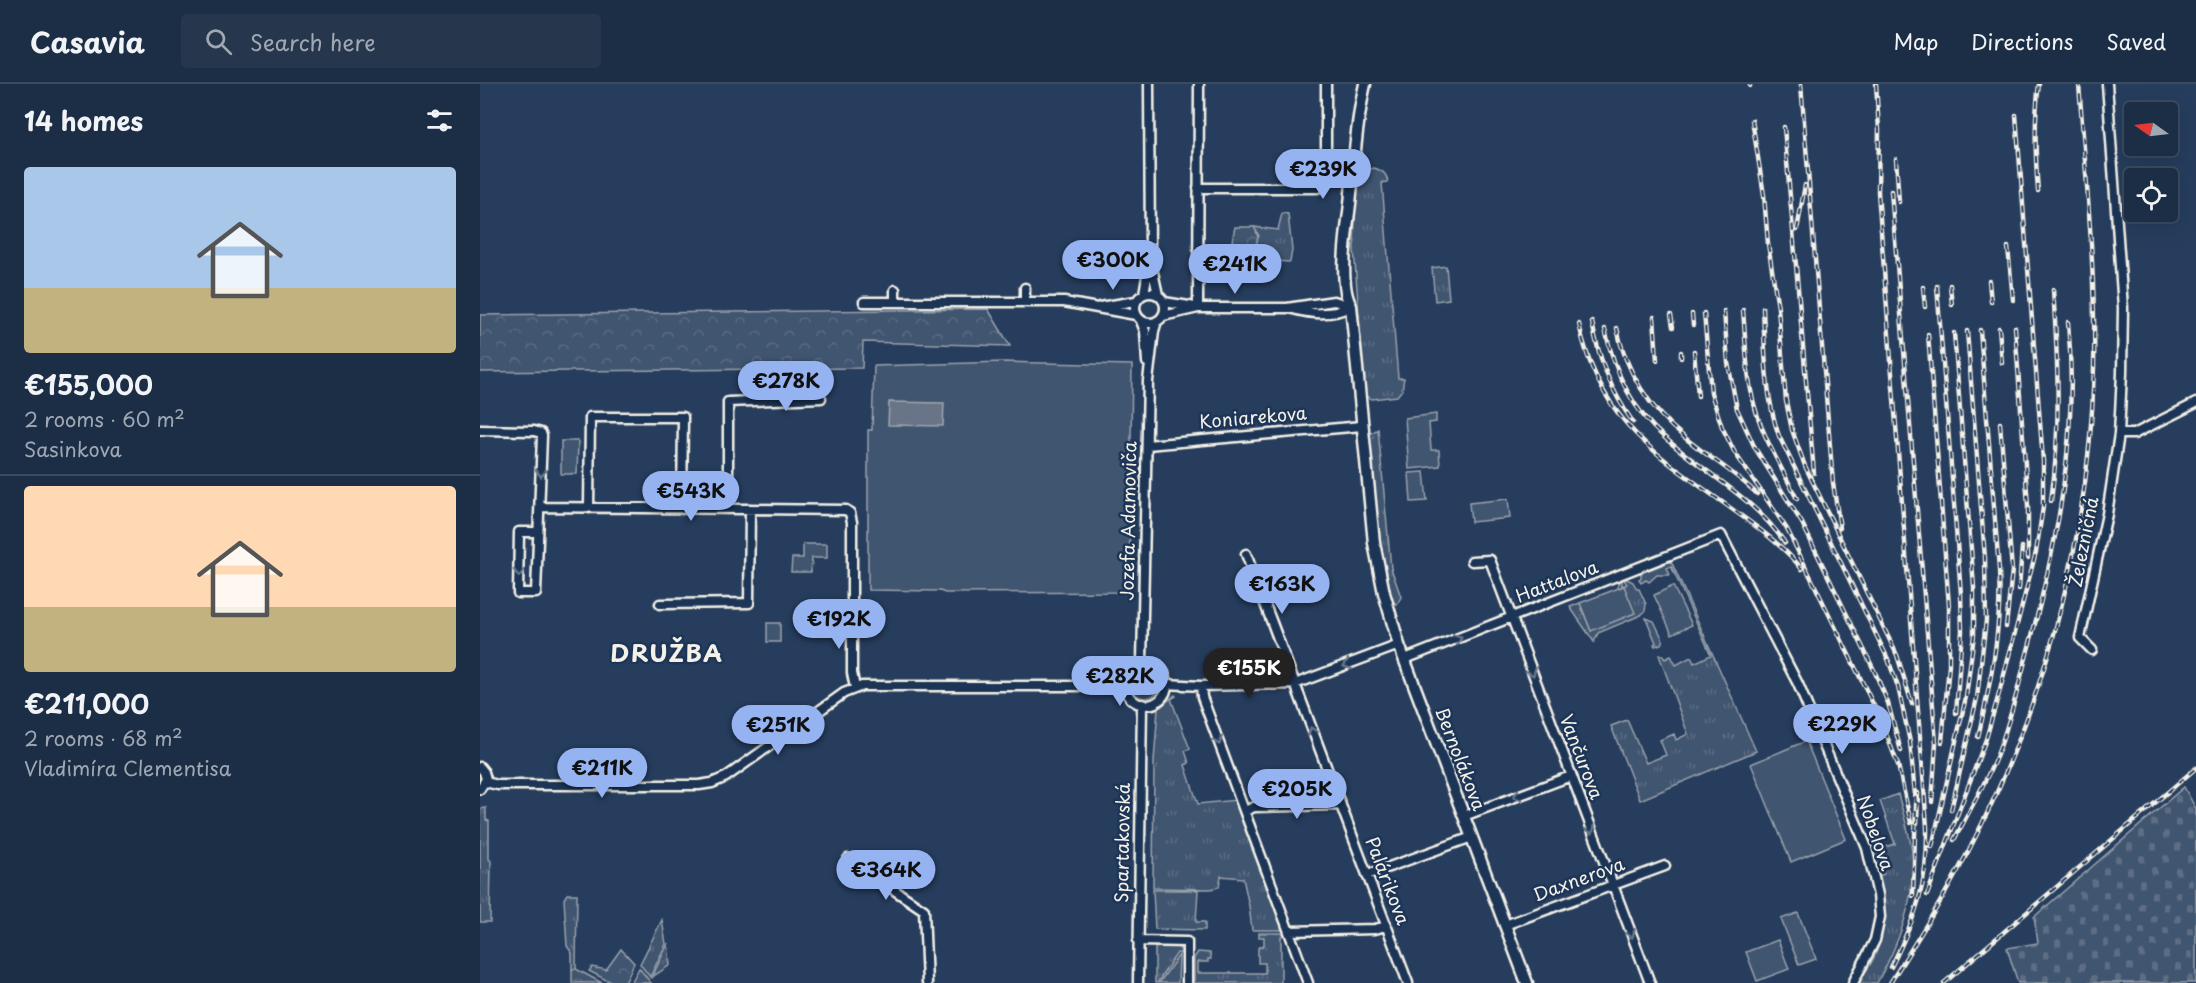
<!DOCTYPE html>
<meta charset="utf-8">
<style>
:root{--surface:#1c2e46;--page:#25364d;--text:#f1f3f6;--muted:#a0a8b3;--line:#3a4a5f;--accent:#95b2f1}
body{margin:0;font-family:"Playpen Sans",sans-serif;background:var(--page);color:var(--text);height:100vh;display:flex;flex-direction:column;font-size:22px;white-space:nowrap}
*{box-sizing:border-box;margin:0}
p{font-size:20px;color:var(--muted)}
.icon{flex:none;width:33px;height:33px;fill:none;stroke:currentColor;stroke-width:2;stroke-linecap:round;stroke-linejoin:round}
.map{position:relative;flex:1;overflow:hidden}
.details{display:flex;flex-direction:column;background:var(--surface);width:480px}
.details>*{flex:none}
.needle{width:39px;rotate:284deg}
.fabs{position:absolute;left:1644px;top:18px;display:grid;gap:12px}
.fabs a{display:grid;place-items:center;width:54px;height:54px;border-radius:6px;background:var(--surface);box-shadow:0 6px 24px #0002,0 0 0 2px var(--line);font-size:30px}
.price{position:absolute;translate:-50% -51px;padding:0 14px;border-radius:21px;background:var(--accent);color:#111;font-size:20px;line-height:39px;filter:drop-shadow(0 2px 3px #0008)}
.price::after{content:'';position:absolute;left:50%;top:36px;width:18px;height:14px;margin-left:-9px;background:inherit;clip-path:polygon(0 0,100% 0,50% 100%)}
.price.active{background:#222;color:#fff}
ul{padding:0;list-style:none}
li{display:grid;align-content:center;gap:12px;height:318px;padding:0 24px}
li+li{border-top:2px solid var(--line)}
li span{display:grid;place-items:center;height:186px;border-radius:6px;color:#555}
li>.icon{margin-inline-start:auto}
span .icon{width:108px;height:108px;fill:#fffc;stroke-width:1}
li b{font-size:26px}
h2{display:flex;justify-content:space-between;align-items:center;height:72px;padding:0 24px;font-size:26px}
header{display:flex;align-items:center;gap:36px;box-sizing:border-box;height:84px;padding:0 30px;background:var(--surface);border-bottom:2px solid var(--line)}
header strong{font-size:28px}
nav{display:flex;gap:33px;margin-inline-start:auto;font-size:21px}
.search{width:420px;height:54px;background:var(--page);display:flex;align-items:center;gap:15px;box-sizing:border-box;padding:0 21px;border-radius:6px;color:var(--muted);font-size:22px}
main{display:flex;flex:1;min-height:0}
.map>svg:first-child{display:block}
.grass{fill:url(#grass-tufts);stroke:#9aa2ac;stroke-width:1.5}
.cemetery{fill:url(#cemetery-stones);stroke:#9aa2ac;stroke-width:1.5}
.park{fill:url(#park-crowns);stroke:#9aa2ac;stroke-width:1.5}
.pitch{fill:#40546f;stroke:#9aa2ac;stroke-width:1.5}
.water{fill:#677588;stroke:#9fa7ae;stroke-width:1.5}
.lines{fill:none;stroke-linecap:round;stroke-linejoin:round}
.minor-casing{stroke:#f4f1e8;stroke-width:13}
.tertiary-casing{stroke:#f4f1e8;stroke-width:15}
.minor{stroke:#1d3557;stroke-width:8}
.tertiary{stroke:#1d3557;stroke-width:10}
.rail-casing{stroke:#f4f1e8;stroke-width:4.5}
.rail{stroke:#1d3557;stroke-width:2;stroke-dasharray:7;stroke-linecap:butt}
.oneway{stroke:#68778a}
.labels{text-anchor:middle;stroke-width:5;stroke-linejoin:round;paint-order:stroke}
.street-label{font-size:18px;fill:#f4f1e8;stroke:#1d3557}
.district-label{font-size:24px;font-weight:bold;letter-spacing:1.5px;fill:#f4f1e8;stroke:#1d3557}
</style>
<header>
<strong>Casavia</strong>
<div class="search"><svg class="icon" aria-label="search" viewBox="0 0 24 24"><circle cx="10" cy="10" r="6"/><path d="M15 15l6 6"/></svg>Search here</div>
<nav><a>Map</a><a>Directions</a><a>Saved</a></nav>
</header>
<main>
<section class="details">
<h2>14 homes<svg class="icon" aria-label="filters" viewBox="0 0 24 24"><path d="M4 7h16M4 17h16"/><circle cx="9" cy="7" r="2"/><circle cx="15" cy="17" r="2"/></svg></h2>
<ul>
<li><span style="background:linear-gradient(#a9c7e8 65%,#c2b280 0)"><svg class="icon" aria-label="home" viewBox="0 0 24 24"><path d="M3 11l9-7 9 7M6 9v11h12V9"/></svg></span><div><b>€155,000</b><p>2 rooms · 60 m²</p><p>Sasinkova</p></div></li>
<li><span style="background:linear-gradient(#ffd9b3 65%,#c2b280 0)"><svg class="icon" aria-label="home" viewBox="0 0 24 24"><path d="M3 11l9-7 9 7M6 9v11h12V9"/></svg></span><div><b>€211,000</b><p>2 rooms · 68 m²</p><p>Vladimíra Clementisa</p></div></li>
</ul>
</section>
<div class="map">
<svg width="1716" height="899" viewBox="0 0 1716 899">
<defs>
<pattern id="grass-tufts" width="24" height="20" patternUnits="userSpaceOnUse" patternTransform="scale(1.5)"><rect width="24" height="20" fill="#40546f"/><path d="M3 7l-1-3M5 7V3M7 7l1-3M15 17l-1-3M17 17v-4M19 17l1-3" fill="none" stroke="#5c6d84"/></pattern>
<pattern id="cemetery-stones" width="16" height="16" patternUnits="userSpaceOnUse" patternTransform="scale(1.5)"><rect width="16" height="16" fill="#40546f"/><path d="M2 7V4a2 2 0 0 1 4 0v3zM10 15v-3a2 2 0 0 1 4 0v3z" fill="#5c6d84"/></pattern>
<pattern id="park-crowns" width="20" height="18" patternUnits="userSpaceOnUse" patternTransform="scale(1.5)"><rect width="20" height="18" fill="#40546f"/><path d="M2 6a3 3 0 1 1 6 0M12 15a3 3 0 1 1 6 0" fill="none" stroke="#5c6d84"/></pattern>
</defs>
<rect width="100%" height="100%" fill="#263d5d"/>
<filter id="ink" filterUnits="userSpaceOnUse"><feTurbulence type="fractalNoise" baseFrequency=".0167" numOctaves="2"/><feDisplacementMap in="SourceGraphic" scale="12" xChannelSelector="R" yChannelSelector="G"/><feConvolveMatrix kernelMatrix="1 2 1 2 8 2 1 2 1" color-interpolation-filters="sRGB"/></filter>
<g filter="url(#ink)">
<path class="grass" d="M 894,84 C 902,86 907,90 908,98 L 902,99 L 918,294 L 924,294 L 922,306 L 917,312 L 892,315 L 885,312 L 874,165 L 876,97 L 883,87 Z
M 802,129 L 808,130 L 812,166 L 810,178 L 756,175 L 758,161 L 769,167 L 779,152 L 774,143 L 798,146 Z
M 966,182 L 969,215 L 955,217 L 952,184 Z
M 898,345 L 911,484 L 921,513 L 917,521 L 911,515 L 899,460 L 888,351 Z
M 1191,477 L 1276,667 L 1160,716 L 1131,642 L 1147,636 L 1166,679 L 1186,671 L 1180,656 L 1194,650 L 1196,656 L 1208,650 L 1179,571 L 1182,571 L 1185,575 L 1191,572 L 1196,581 L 1211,573 L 1214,579 L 1231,571 L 1191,482 L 1187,484 L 1190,491 L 1177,491 L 1169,498 L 1166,496 L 1161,499 L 1159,495 L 1161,494 L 1161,489 Z
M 1147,495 L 1153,498 L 1157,505 L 1159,505 L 1166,520 L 1165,527 L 1161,531 L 1118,549 L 1114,558 L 1090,523 L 1100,519 L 1111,547 L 1144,502 L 1138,504 L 1138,498 L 1142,497 L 1142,502 L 1147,500 L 1144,496 Z
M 1166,534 L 1174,537 L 1183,556 L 1181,560 L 1175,562 L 1174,560 L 1176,559 Z
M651 600a14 14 0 1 1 28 0a14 14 0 1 1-28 0Z
M 695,611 L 696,612 L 691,615 L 710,665 L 705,667 L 709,679 L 705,681 L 718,720 L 757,716 L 805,846 L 772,846 L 769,822 L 763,794 L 741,792 L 739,803 L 731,805 L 673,804 L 674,677 L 678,625 Z
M 1418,710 C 1423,730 1430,749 1432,769 C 1437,813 1418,862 1397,899 L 1377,899 C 1405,867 1408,833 1399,792 L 1404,790 L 1396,766 L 1415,760 L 1400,717 Z
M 6,724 L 6,736 L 9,737 L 9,775 L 11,777 L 10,838 L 0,838 L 0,725 Z
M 673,806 L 718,806 L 716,838 L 725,838 L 725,846 L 675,845 Z
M 87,810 L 97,810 L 96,885 L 92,885 L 92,869 L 87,862 L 84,815 Z
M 182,836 L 186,860 L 170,893 L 160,880 Z
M 779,849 L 806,849 L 807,851 L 801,852 L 801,899 L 714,899 L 714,874 L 718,868 L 730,869 L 731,875 L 728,875 L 728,878 L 718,878 L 718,889 L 785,889 L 785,879 L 778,879 L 778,864 L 784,861 L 784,853 L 779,853 Z
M 188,860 L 190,881 L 172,893 Z
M 675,861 L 697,862 L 703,869 L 697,869 L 677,899 L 675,899 Z
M 699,871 L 698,899 L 679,899 Z
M 159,884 L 171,899 L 151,899 Z"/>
<path class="cemetery" d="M 1704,703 L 1716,725 L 1716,899 L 1538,899 L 1527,864 L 1558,859 L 1554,833 Z"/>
<path class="park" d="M 755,143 L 774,143 C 780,154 779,159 769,167 L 752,157 Z
M 508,225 L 530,262 L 383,258 L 382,284 L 0,288 L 0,231 Z
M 287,539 L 300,539 L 300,558 L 287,558 Z
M 141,865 L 154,879 L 145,899 L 132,899 L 109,887 L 112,883 L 126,886 Z
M 92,885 L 96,885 L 122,899 L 92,899 Z"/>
<path class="pitch" d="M 523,278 L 652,281 L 649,508 L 465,509 L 460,507 L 388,506 L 388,346 L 392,346 L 394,282 Z
M 956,330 L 956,338 L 949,339 L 951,366 L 959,366 L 960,382 L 929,385 L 925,334 Z
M 81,357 L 98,357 L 97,390 L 81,390 Z
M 944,388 L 947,417 L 931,418 L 929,389 Z
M 1028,415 L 1030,434 L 991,438 L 989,419 Z
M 323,460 L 347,460 L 347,474 L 332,474 L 331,488 L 311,488 L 312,474 L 323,474 Z
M 1144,502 L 1155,529 L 1111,547 L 1100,519 Z
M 1193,502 L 1212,541 L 1192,550 L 1174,511 Z
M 1326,657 L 1366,755 L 1311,778 L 1271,680 Z
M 1318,829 L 1336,875 L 1319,881 L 1301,835 Z
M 1298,856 L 1309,885 L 1277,897 L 1266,868 Z"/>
<path class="water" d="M 409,318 L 464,319 L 463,342 L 408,341 Z"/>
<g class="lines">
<defs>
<path id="minor" d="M 1627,0 L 1643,224 L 1642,289 L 1639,350 L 1654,350 L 1716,319
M 718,104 L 837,104 L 843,102 L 846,95 L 846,0
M 670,174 L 678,211
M 415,206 L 415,218
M655 224a15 15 0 1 1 30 0a15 15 0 1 1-30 0Z
M 664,210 L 670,174 L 669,0
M 384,218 L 584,218 L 656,231
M 545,218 L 545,204
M 684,218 L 715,223
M 620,223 L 656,217
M 718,224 L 719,0
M 813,225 C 831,230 854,232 871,222
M 683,232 L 718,224 L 807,224 L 854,217 L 871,222
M 661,237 L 665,247 L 667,278
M 0,346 L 54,347 L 61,349 L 62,352 L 56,509 L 38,509 L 39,448 L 57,448
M 667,361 L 882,342
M 60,423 L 366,426 L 370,429 L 372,438 L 372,589 L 375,604
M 109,424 L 110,333 L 203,333 L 202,425
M 248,425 L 248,318 L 341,314
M 766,470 L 928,899
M 992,477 L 1010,476 L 1170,899
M 180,520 L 269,519 L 270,425
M 1612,566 L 1600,554 L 1627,430 L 1639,350
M 925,575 L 1241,451 L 1318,600 L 1387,764 L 1398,811 L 1400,833 L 1395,856 L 1373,899
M 662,578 L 668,297 L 674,247 L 677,237
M645 600a21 21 0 1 1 42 0a21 21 0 1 1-42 0Z
M 687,600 L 721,602 L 815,600 L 919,561
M 721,602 L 722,613 L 828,899
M 0,683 L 4,688 L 6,695 L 0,705
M 5,698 L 18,701 L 219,701 L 232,699 L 246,693 L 364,609 L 382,602 L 644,602
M 765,727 L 774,723 L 860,721
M 984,732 L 1091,692
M 368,775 L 444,826 L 447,899
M 887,791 L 992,753
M 1025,841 L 1185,782
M 809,847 L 895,845 L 906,842
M 658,857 L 707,858 L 707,899
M 658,899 L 662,620"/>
<path id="tertiary" d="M 885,0 C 876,40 874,80 870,120 C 867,146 858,200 871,222 L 894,459 L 904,509 L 919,561 L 1047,899"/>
</defs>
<use href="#minor" class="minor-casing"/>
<use href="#tertiary" class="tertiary-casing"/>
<use href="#minor" class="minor"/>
<use href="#tertiary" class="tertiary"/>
<defs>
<path id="rail" d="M 1270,0 L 1270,2
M 1321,0 L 1353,399 L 1360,444
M 1396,0 L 1399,46 L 1398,108 L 1447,743 C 1448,800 1436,833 1411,883
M 1272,36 L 1284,111 L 1288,160 L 1298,224 L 1306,317 L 1312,346 L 1325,382 L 1417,571 L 1432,620
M 1304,43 L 1334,389
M 1416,75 L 1419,118
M 1411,107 L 1456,659 L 1452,718
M 1558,107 C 1555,71 1554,36 1559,0
M 1317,146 L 1325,101
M 1528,163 L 1533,216
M 1509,197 L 1511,218
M 1470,201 L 1472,221
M 1457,202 L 1481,510 L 1482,547 L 1476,629
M 1443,203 L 1445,223
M 1283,224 C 1285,267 1285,312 1299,352 L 1408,575 L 1418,603 L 1430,658 L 1436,721 L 1433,812
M 1263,226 C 1266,260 1266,294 1276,327 C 1285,357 1303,386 1317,415
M 1244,227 L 1248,279 L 1257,325 L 1275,364 L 1322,439 L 1394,586 L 1408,619 L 1421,667
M 1224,229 L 1231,309 L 1242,343 L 1255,369 L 1307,445 L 1401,636 L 1418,681 L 1431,739
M 1212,230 L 1213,241
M 1191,231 L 1193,243
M 1174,233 L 1177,276
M 1112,238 C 1119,276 1131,307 1153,338
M 1099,240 C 1120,340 1179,372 1256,428 C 1280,445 1303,462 1322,485
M 1535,243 L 1548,422 L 1548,474
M 1137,244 C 1145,286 1170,326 1204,353 C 1228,373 1255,388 1277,410
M 1519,244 L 1522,279
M 1125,245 C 1134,286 1151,325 1184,353 C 1224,389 1274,413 1305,459
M 1448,250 L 1469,522 L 1469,581 L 1462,658
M 1214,267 L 1218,312
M 1201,268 L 1201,274
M 1520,339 L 1532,486 L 1526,543
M 1571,417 C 1581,347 1578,276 1573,206
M 1539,505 L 1542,463
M 1498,653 C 1511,598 1522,543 1519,486 L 1500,246
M 1471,726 L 1497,614 L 1506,536 L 1505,474 L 1487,247
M 1437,739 L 1438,709
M 1474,756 C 1489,728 1505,700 1517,671 C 1530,638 1538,604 1547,570 C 1577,461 1599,352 1588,238
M 1452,763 L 1486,613 L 1494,551 L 1494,503 L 1474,249
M 1447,811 L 1506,655 L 1520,606 L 1556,468 L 1563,423 L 1563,377 L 1536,31
M 1410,899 C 1440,851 1471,803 1496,752 C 1569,607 1610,446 1614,283 C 1616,189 1606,94 1599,0
M 1464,899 L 1716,684"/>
</defs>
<use href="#rail" class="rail-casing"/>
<use href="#rail" class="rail"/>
</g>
<defs><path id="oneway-chevron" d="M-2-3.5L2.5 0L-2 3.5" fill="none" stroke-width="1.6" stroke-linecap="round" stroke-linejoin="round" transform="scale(1.5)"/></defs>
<g class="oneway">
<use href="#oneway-chevron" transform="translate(61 389) rotate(92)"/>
<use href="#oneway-chevron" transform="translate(39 489) rotate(91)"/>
<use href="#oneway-chevron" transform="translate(978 555) rotate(-21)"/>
<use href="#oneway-chevron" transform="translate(867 581) rotate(160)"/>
<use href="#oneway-chevron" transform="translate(1052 588) rotate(69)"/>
<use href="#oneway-chevron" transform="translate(832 647) rotate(-111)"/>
<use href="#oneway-chevron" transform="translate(738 657) rotate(69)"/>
<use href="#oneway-chevron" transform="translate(1037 712) rotate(159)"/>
<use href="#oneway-chevron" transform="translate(1111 746) rotate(69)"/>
<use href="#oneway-chevron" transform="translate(1151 850) rotate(69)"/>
</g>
</g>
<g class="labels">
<g class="street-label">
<text transform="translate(773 334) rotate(-5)" y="6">Koniarekova</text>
<text transform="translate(649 437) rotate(-89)" y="6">Jozefa Adamoviča</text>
<text transform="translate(1604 458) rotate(-79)" y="6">Železničná</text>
<text transform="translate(1077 498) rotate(-21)" y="6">Hattalova</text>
<text transform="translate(1101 673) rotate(69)" y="6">Vančurova</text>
<text transform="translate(980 675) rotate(69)" y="6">Bernolákova</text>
<text transform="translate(1395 749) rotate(71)" y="6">Nobelova</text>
<text transform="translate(643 759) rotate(-89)" y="6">Spartakovská</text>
<text transform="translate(1099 796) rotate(-20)" y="6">Daxnerova</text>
<text transform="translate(907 797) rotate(69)" y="6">Palárikova</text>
</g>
<g class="district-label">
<text x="187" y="578">DRUŽBA</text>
</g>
</g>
</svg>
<div class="fabs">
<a><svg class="needle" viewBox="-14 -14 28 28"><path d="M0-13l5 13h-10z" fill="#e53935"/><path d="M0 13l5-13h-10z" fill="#a0a8b3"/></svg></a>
<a><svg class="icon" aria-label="locate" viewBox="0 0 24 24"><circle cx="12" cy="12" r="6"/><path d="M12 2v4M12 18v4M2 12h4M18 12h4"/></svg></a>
</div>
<b class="price" style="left:843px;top:116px">€239K</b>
<b class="price" style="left:633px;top:207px">€300K</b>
<b class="price" style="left:755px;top:211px">€241K</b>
<b class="price" style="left:306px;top:328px">€278K</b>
<b class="price" style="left:211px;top:438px">€543K</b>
<b class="price" style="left:802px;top:531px">€163K</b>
<b class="price" style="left:359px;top:566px">€192K</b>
<b class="price active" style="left:769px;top:615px">€155K</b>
<b class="price" style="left:640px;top:623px">€282K</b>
<b class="price" style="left:1362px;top:671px">€229K</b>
<b class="price" style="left:298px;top:672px">€251K</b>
<b class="price" style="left:122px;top:715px">€211K</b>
<b class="price" style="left:817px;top:736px">€205K</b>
<b class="price" style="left:406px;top:817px">€364K</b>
</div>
</main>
